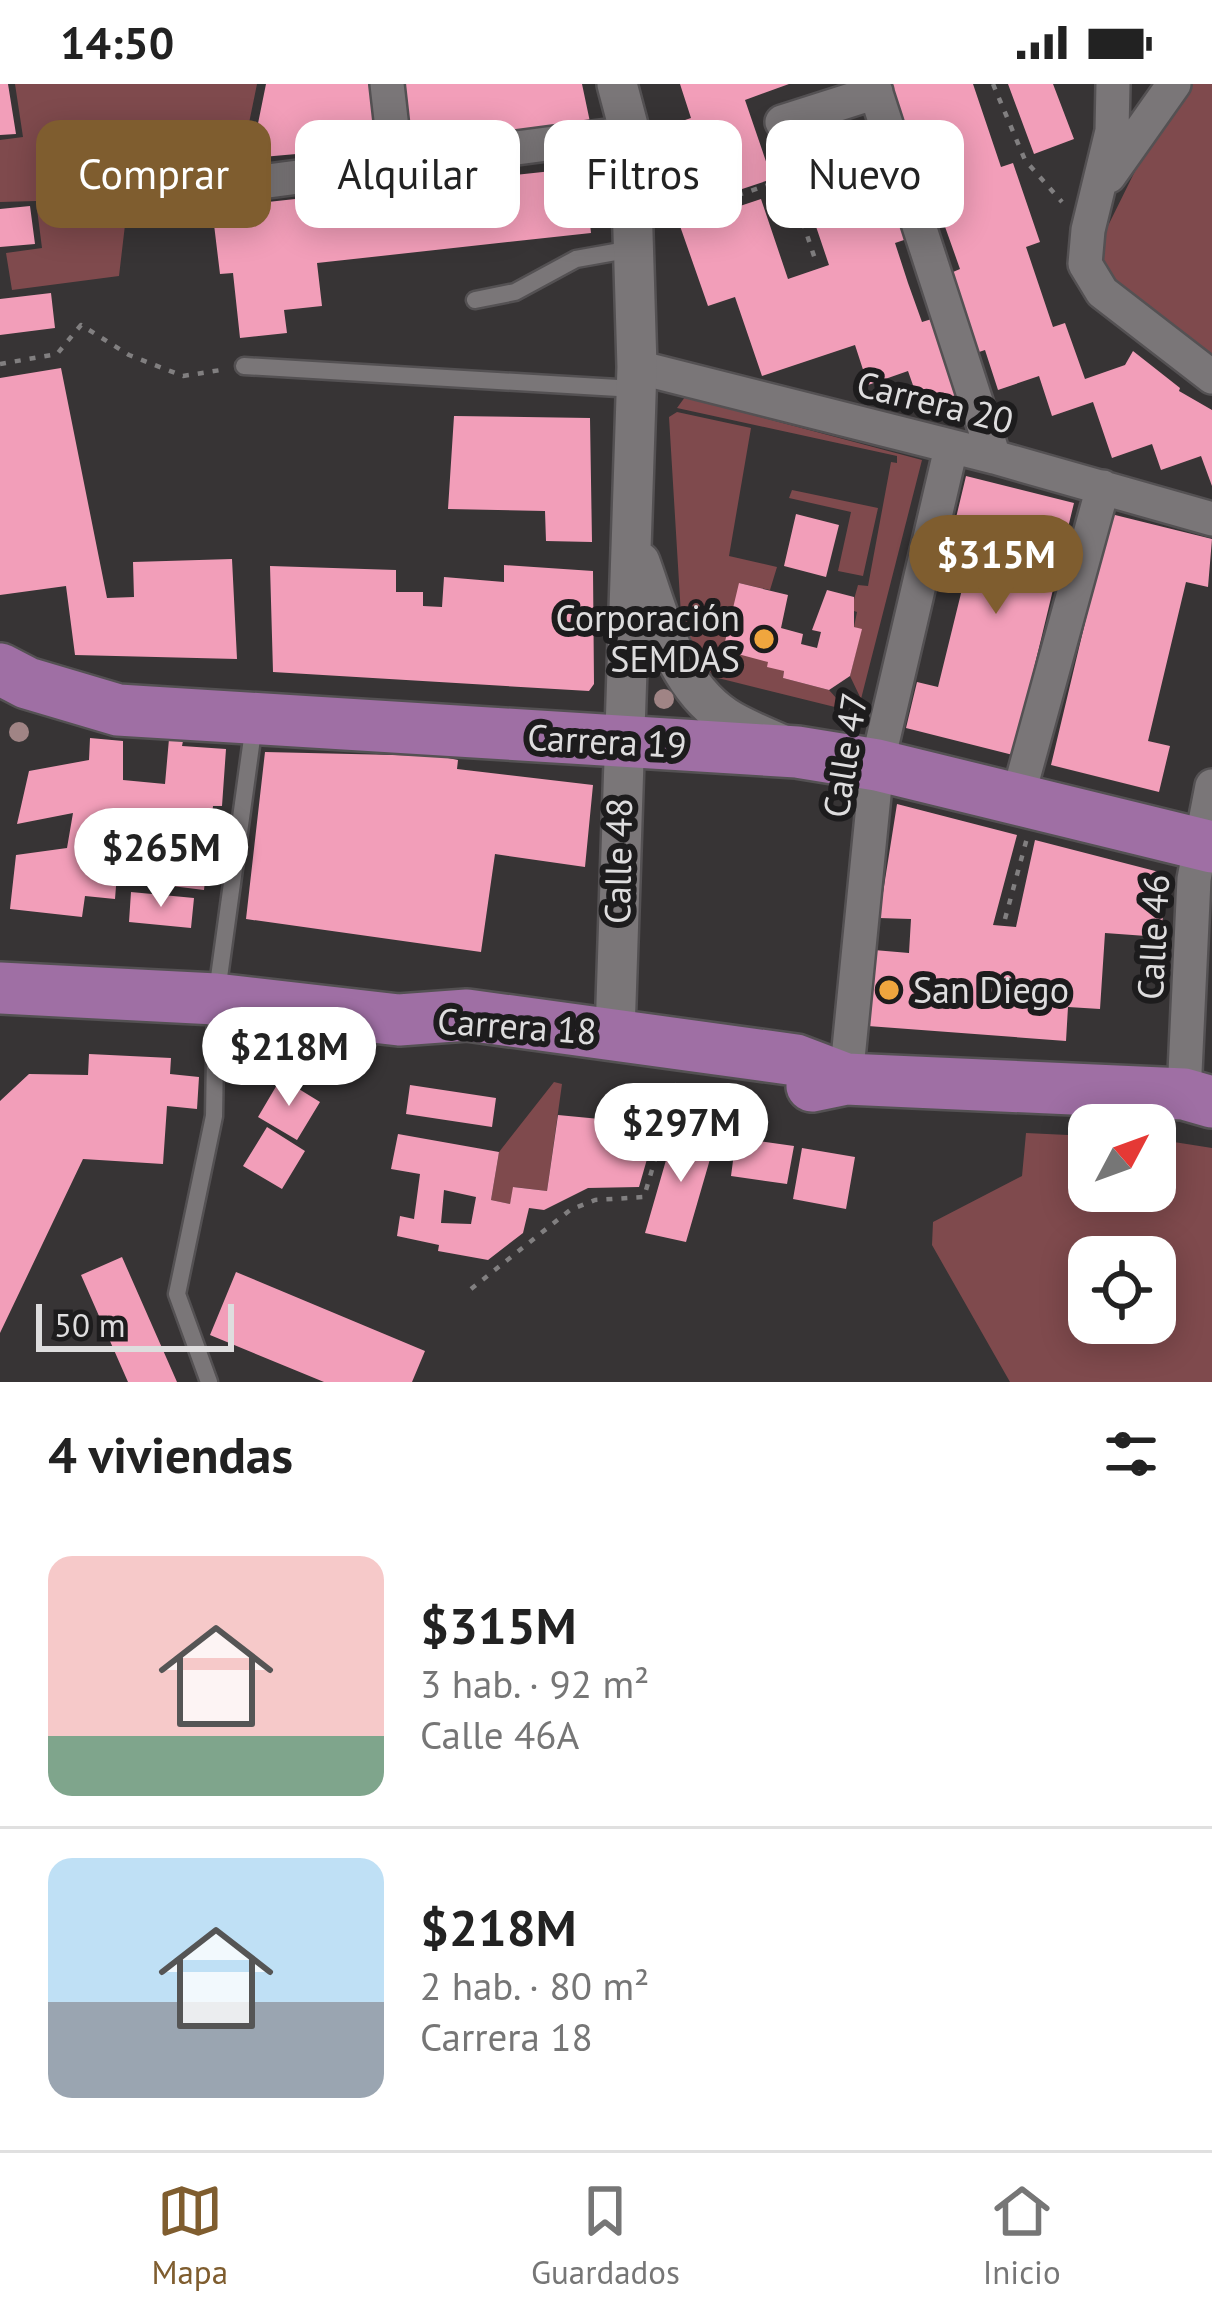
<!DOCTYPE html>
<html lang="es">
<meta charset="utf-8">
<style>
:root{--surface:#fff;--page:#f6f6f6;--text:#222;--muted:#767676;--line:#e0e0e0;--accent:#7f5d2f}
body{margin:0;font-family:"PT Sans",sans-serif;background:var(--page);color:var(--text);height:100vh;display:flex;flex-direction:column;font-size:45px;white-space:nowrap}
*{box-sizing:border-box;margin:0}
p{font-size:39px;color:var(--muted)}
.icon{flex:none;width:66px;height:66px;fill:none;stroke:currentColor;stroke-width:2;stroke-linecap:round;stroke-linejoin:round}
.map{position:relative;height:1298px;overflow:hidden}
.panel{display:flex;flex-direction:column;background:var(--surface);flex:1}
.panel>*{flex:none}
.guide{position:absolute;left:36px;top:36px;width:1140px;height:108px;display:flex;gap:24px}
.needle{width:78px;rotate:49deg}
.buttons{position:absolute;left:1068px;top:1020px;display:grid;gap:24px}
.buttons a{display:grid;place-items:center;width:108px;height:108px;border-radius:24px;background:var(--surface);box-shadow:0 6px 30px #0003;font-size:60px}
.scale{position:absolute;left:36px;bottom:30px;width:198px;box-sizing:border-box;padding-left:12px;border:6px solid #deddde;border-top:0;font-size:33px;line-height:42px;white-space:nowrap;color:#deddde;-webkit-text-stroke:9px #1d1c1d;paint-order:stroke}
.price{position:absolute;translate:-50% -102px;padding:0 27px;border-radius:42px;background:#fff;color:#222;font-size:39px;line-height:78px;filter:drop-shadow(0 3px 6px #0008)}
.price::after{content:'';position:absolute;left:50%;top:72px;width:36px;height:27px;margin-left:-18px;background:inherit;clip-path:polygon(0 0,100% 0,50% 100%)}
.price.active{background:var(--accent);color:#fff}
ul{padding:0;list-style:none}
li{display:flex;align-items:center;gap:36px;height:300px;padding:0 48px}
li+li{border-top:3px solid var(--line)}
li span{display:grid;place-items:center;flex:none;width:336px;height:240px;border-radius:24px;color:#555}
li>.icon{margin-inline-start:auto}
span .icon{width:144px;height:144px;fill:#fffc;stroke-width:1}
li b{font-size:51px}
h2{display:flex;justify-content:space-between;align-items:center;height:144px;padding:0 48px;font-size:51px}
.pill{padding:0 42px;border-radius:24px;background:var(--surface);box-shadow:0 6px 30px #0003;font-size:42px;line-height:108px}
.pill.active{background:var(--accent);color:#fff}
.status{display:flex;justify-content:space-between;align-items:center;height:84px;padding:0 60px;background:var(--surface);direction:ltr}
.status svg{height:33px;fill:currentColor}
.tab-bar{display:flex;justify-content:space-around;align-items:center;height:168px;border-top:3px solid var(--line);background:var(--surface);font-size:33px;color:var(--muted)}
.tab-bar a{display:grid;justify-items:center;gap:6px}
.tab-bar .active{color:var(--accent)}
.map>svg:first-child{display:block}
.green{fill:#7f4a4d;fill-rule:evenodd}
.building{fill:#f29eb9;fill-rule:evenodd}
.lines{fill:none;stroke-linecap:round;stroke-linejoin:round}
.service-casing{stroke:#545153;stroke-width:21}
.minor-casing{stroke:#545153;stroke-width:38}
.tertiary-casing{stroke:#545153;stroke-width:44}
.primary-casing{stroke:#545153;stroke-width:56}
.path{stroke:#817f80;stroke-width:4.5;stroke-dasharray:6 9;stroke-linecap:butt}
.service{stroke:#7a7678;stroke-width:16}
.minor{stroke:#7a7678;stroke-width:33}
.tertiary{stroke:#7a7678;stroke-width:39}
.primary{stroke:#9f6fa4;stroke-width:51}
.tree{fill:#a08485}
.poi-dot{fill:#f0a63e;stroke:#1d1c1d;stroke-width:4.5}
.labels{text-anchor:middle;stroke-width:12;stroke-linejoin:round;paint-order:stroke}
.street-label{font-size:36px;fill:#deddde;stroke:#1d1c1d}
.poi-label{font-size:36px;fill:#deddde;stroke:#1d1c1d;text-anchor:end}
</style>
<div class="status"><b>14:50</b><svg viewBox="0 0 49 12"><path d="M0 12V9h3v3zM5 12V6h3v6zM10 12V3h3v9zM15 12V0h3v12zM26 1h20v11H26zM47 4h2v5h-2z"/></svg></div>
<div class="map">
<svg width="1212" height="1298" viewBox="0 0 1212 1298">
<rect width="100%" height="100%" fill="#373435"/>
<path class="green" d="M 15,0 L 257,0 L 241,78 L 198,81 L 200,126 L 127,124 L 119,192 L 12,206 L 6,169 L 42,164 L 36,117 L 0,118 L 0,56 L 23,53 Z
M 1178,0 L 1212,0 L 1212,279 L 1102,187 L 1101,156 Z
M 874,38 L 884,69 L 796,95 L 786,64 Z
M 685,313 L 922,376 L 861,615 L 850,592 L 861,546 L 854,543 L 857,528 L 851,526 L 858,501 L 868,502 L 891,378 L 897,379 L 897,372 L 677,324 Z
M 677,328 L 751,344 L 729,472 L 777,483 L 770,506 L 739,499 L 768,578 L 784,587 L 783,594 L 829,606 L 847,626 L 714,593 L 682,548 L 669,333 Z
M 792,406 L 878,424 L 863,492 L 838,487 L 851,428 L 789,414 Z
M 554,998 L 562,1000 L 547,1107 L 514,1103 L 510,1120 L 491,1116 L 499,1068 Z
M 1026,1049 L 1089,1052 L 1089,1107 L 1155,1107 L 1155,1055 L 1212,1064 L 1212,1298 L 1010,1298 L 932,1161 L 933,1138 L 1022,1092 ZM 1089,1173 L 1155,1173 L 1155,1239 L 1089,1239 Z"/>
<path class="building" d="M 0,0 L 8,0 L 16,50 L 0,51 Z
M 266,0 L 381,0 L 387,62 L 251,74 Z
M 400,0 L 582,0 L 590,38 L 408,62 Z
M 680,0 L 789,0 L 745,16 L 772,95 L 691,122 L 664,43 L 691,34 Z
M 883,0 L 973,0 L 1001,83 L 1013,79 L 1040,158 L 1026,163 L 1053,243 L 1065,239 L 1085,295 L 1125,281 L 1133,267 L 1180,304 L 1179,307 L 1212,326 L 1212,402 L 1201,372 L 1161,386 L 1152,360 L 1112,374 L 1093,318 L 1052,332 L 1039,292 L 998,306 L 985,266 L 973,270 L 946,191 L 960,185 L 932,106 L 921,110 Z
M 1008,0 L 1053,0 L 1074,55 L 1034,70 Z
M 882,74 L 910,154 L 895,159 L 908,199 L 922,238 L 935,234 L 962,313 L 922,327 L 908,287 L 868,301 L 855,261 L 762,292 L 735,213 L 708,222 L 680,142 L 761,115 L 788,195 L 829,181 L 802,101 Z
M 552,87 L 557,124 L 588,121 L 591,149 L 317,179 L 322,222 L 284,226 L 287,249 L 240,254 L 233,189 L 220,190 L 212,124 Z
M 30,122 L 35,160 L 0,163 L 0,125 Z
M 51,209 L 55,244 L 0,251 L 0,215 Z
M 61,284 L 107,514 L 134,513 L 133,478 L 232,475 L 237,575 L 75,571 L 66,502 L 0,511 L 0,294 Z
M 454,332 L 590,334 L 592,458 L 546,457 L 545,427 L 448,425 Z
M 966,392 L 1074,419 L 1013,671 L 906,644 L 917,598 L 938,603 L 966,489 L 976,444 L 955,438 Z
M 796,430 L 839,441 L 826,493 L 784,482 Z
M 1111,430 L 1212,455 L 1208,503 L 1186,498 L 1148,657 L 1170,662 L 1159,708 L 1051,681 Z
M 504,481 L 593,487 L 594,600 L 589,607 L 273,588 L 270,482 L 396,486 L 396,508 L 423,508 L 423,522 L 442,523 L 444,493 L 504,498 Z
M 739,499 L 788,511 L 781,544 L 803,550 L 801,560 L 817,564 L 821,548 L 812,546 L 827,506 L 854,513 L 854,543 L 862,545 L 850,592 L 829,606 L 783,594 L 784,587 L 767,583 L 768,578 L 723,566 Z
M 90,654 L 123,657 L 123,696 L 165,700 L 169,655 L 183,657 L 182,662 L 226,665 L 222,722 L 213,722 L 204,806 L 164,801 L 171,735 L 122,726 L 115,815 L 85,812 L 82,833 L 10,825 L 16,771 L 67,764 L 73,729 L 17,740 L 29,687 L 89,676 Z
M 265,668 L 438,672 L 458,676 L 457,685 L 593,701 L 585,783 L 495,770 L 481,868 L 246,835 Z
M 897,720 L 1017,751 L 993,841 L 1016,843 L 1035,756 L 1163,789 L 1161,803 L 1167,805 L 1160,853 L 1105,849 L 1100,925 L 1068,923 L 1066,957 L 868,942 L 874,866 L 909,869 L 911,835 L 879,834 Z
M 131,808 L 194,814 L 191,844 L 129,838 Z
M 89,970 L 171,974 L 170,990 L 199,993 L 197,1025 L 167,1022 L 163,1080 L 83,1075 L 0,1249 L 0,1017 L 29,990 L 88,991 Z
M 281,994 L 320,1018 L 297,1056 L 258,1033 Z
M 410,1001 L 496,1014 L 492,1043 L 406,1030 Z
M 638,1010 L 664,1016 L 639,1103 L 588,1104 L 544,1126 L 529,1124 L 523,1149 L 488,1176 L 438,1167 L 439,1161 L 397,1152 L 400,1132 L 414,1135 L 420,1090 L 391,1085 L 398,1050 L 499,1068 L 491,1116 L 510,1120 L 513,1103 L 547,1107 L 558,1031 L 631,1038 ZM 444,1106 L 476,1113 L 471,1140 L 441,1139 Z
M 267,1043 L 305,1067 L 282,1105 L 243,1082 Z
M 675,1045 L 717,1051 L 686,1158 L 645,1149 Z
M 736,1054 L 794,1062 L 787,1100 L 731,1092 Z
M 802,1064 L 855,1073 L 846,1125 L 793,1115 Z
M 122,1173 L 177,1298 L 128,1298 L 81,1191 Z
M 236,1188 L 425,1267 L 412,1298 L 324,1298 L 210,1251 Z"/>
<g class="lines">
<defs>
<path id="service" d="M 475,216 L 515,208 L 576,175 L 632,165
M 244,282 L 635,305
M 209,1298 L 177,1210 L 214,1032 L 216,915 L 254,640"/>
<path id="minor" d="M 387,0 L 396,80
M 873,0 L 994,373
M 1113,0 L 1112,47 L 1088,146 L 1085,180 L 1102,208 L 1212,293
M 782,38 L 876,8
M 1109,92 L 1174,0
M 215,104 L 630,49
M 637,283 L 994,373 L 1212,435
M 1017,716 L 1103,403
M 846,995 L 877,681 L 951,364
M 1184,1010 L 1194,795 L 1212,702"/>
<path id="tertiary" d="M 640,478 C 660,533 674,599 725,633 C 743,645 766,653 785,662
M 615,949 L 637,283 L 630,49 L 617,0"/>
<path id="primary" d="M 0,585 L 27,599 L 118,626 L 797,668 L 877,681 L 1212,763
M 0,904 L 216,915 L 399,936 L 467,931 L 796,976 L 846,995
M 812,1002 L 846,995 L 1184,1010 L 1212,1018"/>
</defs>
<use href="#service" class="service-casing"/>
<use href="#minor" class="minor-casing"/>
<use href="#tertiary" class="tertiary-casing"/>
<use href="#primary" class="primary-casing"/>
<path class="path" d="M 993,0 L 1025,76 L 1062,118
M 779,67 L 815,175
M 666,135 L 786,95
M 0,280 L 57,270 L 81,241 L 129,271 L 183,292 L 221,286
M 1005,835 L 1027,754
M 471,1205 L 570,1126 L 595,1116 L 644,1113 L 678,997"/>
<use href="#service" class="service"/>
<use href="#minor" class="minor"/>
<use href="#tertiary" class="tertiary"/>
<use href="#primary" class="primary"/>
</g>
<g class="tree">
<circle cx="664" cy="615" r="10"/>
<circle cx="19" cy="648" r="10"/>
</g>
<g class="poi-dot">
<circle cx="764" cy="555" r="12"/>
<circle cx="889" cy="906" r="12"/>
</g>
<g class="labels">
<g class="street-label">
<text transform="translate(935 318) rotate(14)" y="13">Carrera 20</text>
<text transform="translate(607 657) rotate(3)" y="13">Carrera 19</text>
<text transform="translate(845 671) rotate(-81)" y="13">Calle 47</text>
<text transform="translate(618 777) rotate(-89)" y="13">Calle 48</text>
<text transform="translate(1153 853) rotate(-87)" y="13">Calle 46</text>
<text transform="translate(517 942) rotate(4)" y="13">Carrera 18</text>
</g>
<g class="poi-label">
<text x="740" y="547">Corporación<tspan x="740" dy="41">SEMDAS</tspan></text>
<text x="913" y="919" text-anchor="start">San Diego</text>
</g>
</g>
</svg>
<div class="buttons">
<a><svg class="needle" viewBox="-14 -14 28 28"><path d="M0-13l5 13h-10z" fill="#e53935"/><path d="M0 13l5-13h-10z" fill="#767676"/></svg></a>
<a><svg class="icon" aria-label="locate" viewBox="0 0 24 24"><circle cx="12" cy="12" r="6"/><path d="M12 2v4M12 18v4M2 12h4M18 12h4"/></svg></a>
</div>
<div class="scale">50 m</div>
<b class="price active" style="left:996px;top:533px">$315M</b>
<b class="price" style="left:161px;top:826px">$265M</b>
<b class="price" style="left:289px;top:1025px">$218M</b>
<b class="price" style="left:681px;top:1101px">$297M</b>
<div class="guide">
<a class="pill active">Comprar</a>
<a class="pill">Alquilar</a>
<a class="pill">Filtros</a>
<a class="pill">Nuevo</a>
</div>
</div>
<section class="panel">
<h2>4 viviendas<svg class="icon" aria-label="filters" viewBox="0 0 24 24"><path d="M4 7h16M4 17h16"/><circle cx="9" cy="7" r="2"/><circle cx="15" cy="17" r="2"/></svg></h2>
<ul>
<li><span style="background:linear-gradient(#f6c9c9 75%,#7fa58c 0)"><svg class="icon" aria-label="home" viewBox="0 0 24 24"><path d="M3 11l9-7 9 7M6 9v11h12V9"/></svg></span><div><b>$315M</b><p>3 hab. · 92 m²</p><p>Calle 46A</p></div></li>
<li><span style="background:linear-gradient(#bfe0f5 60%,#9aa5b1 0)"><svg class="icon" aria-label="home" viewBox="0 0 24 24"><path d="M3 11l9-7 9 7M6 9v11h12V9"/></svg></span><div><b>$218M</b><p>2 hab. · 80 m²</p><p>Carrera 18</p></div></li>
</ul>
</section>
<nav class="tab-bar">
<a class="active"><svg class="icon" aria-label="map" viewBox="0 0 24 24"><path d="M3 6l6-2 6 2 6-2v14l-6 2-6-2-6 2zM9 4v14M15 6v14"/></svg>Mapa</a>
<a><svg class="icon" aria-label="saved" viewBox="0 0 24 24"><path d="M7 4h10v16l-5-4-5 4z"/></svg>Guardados</a>
<a><svg class="icon" aria-label="home" viewBox="0 0 24 24"><path d="M3 11l9-7 9 7M6 9v11h12V9"/></svg>Inicio</a>
</nav>
